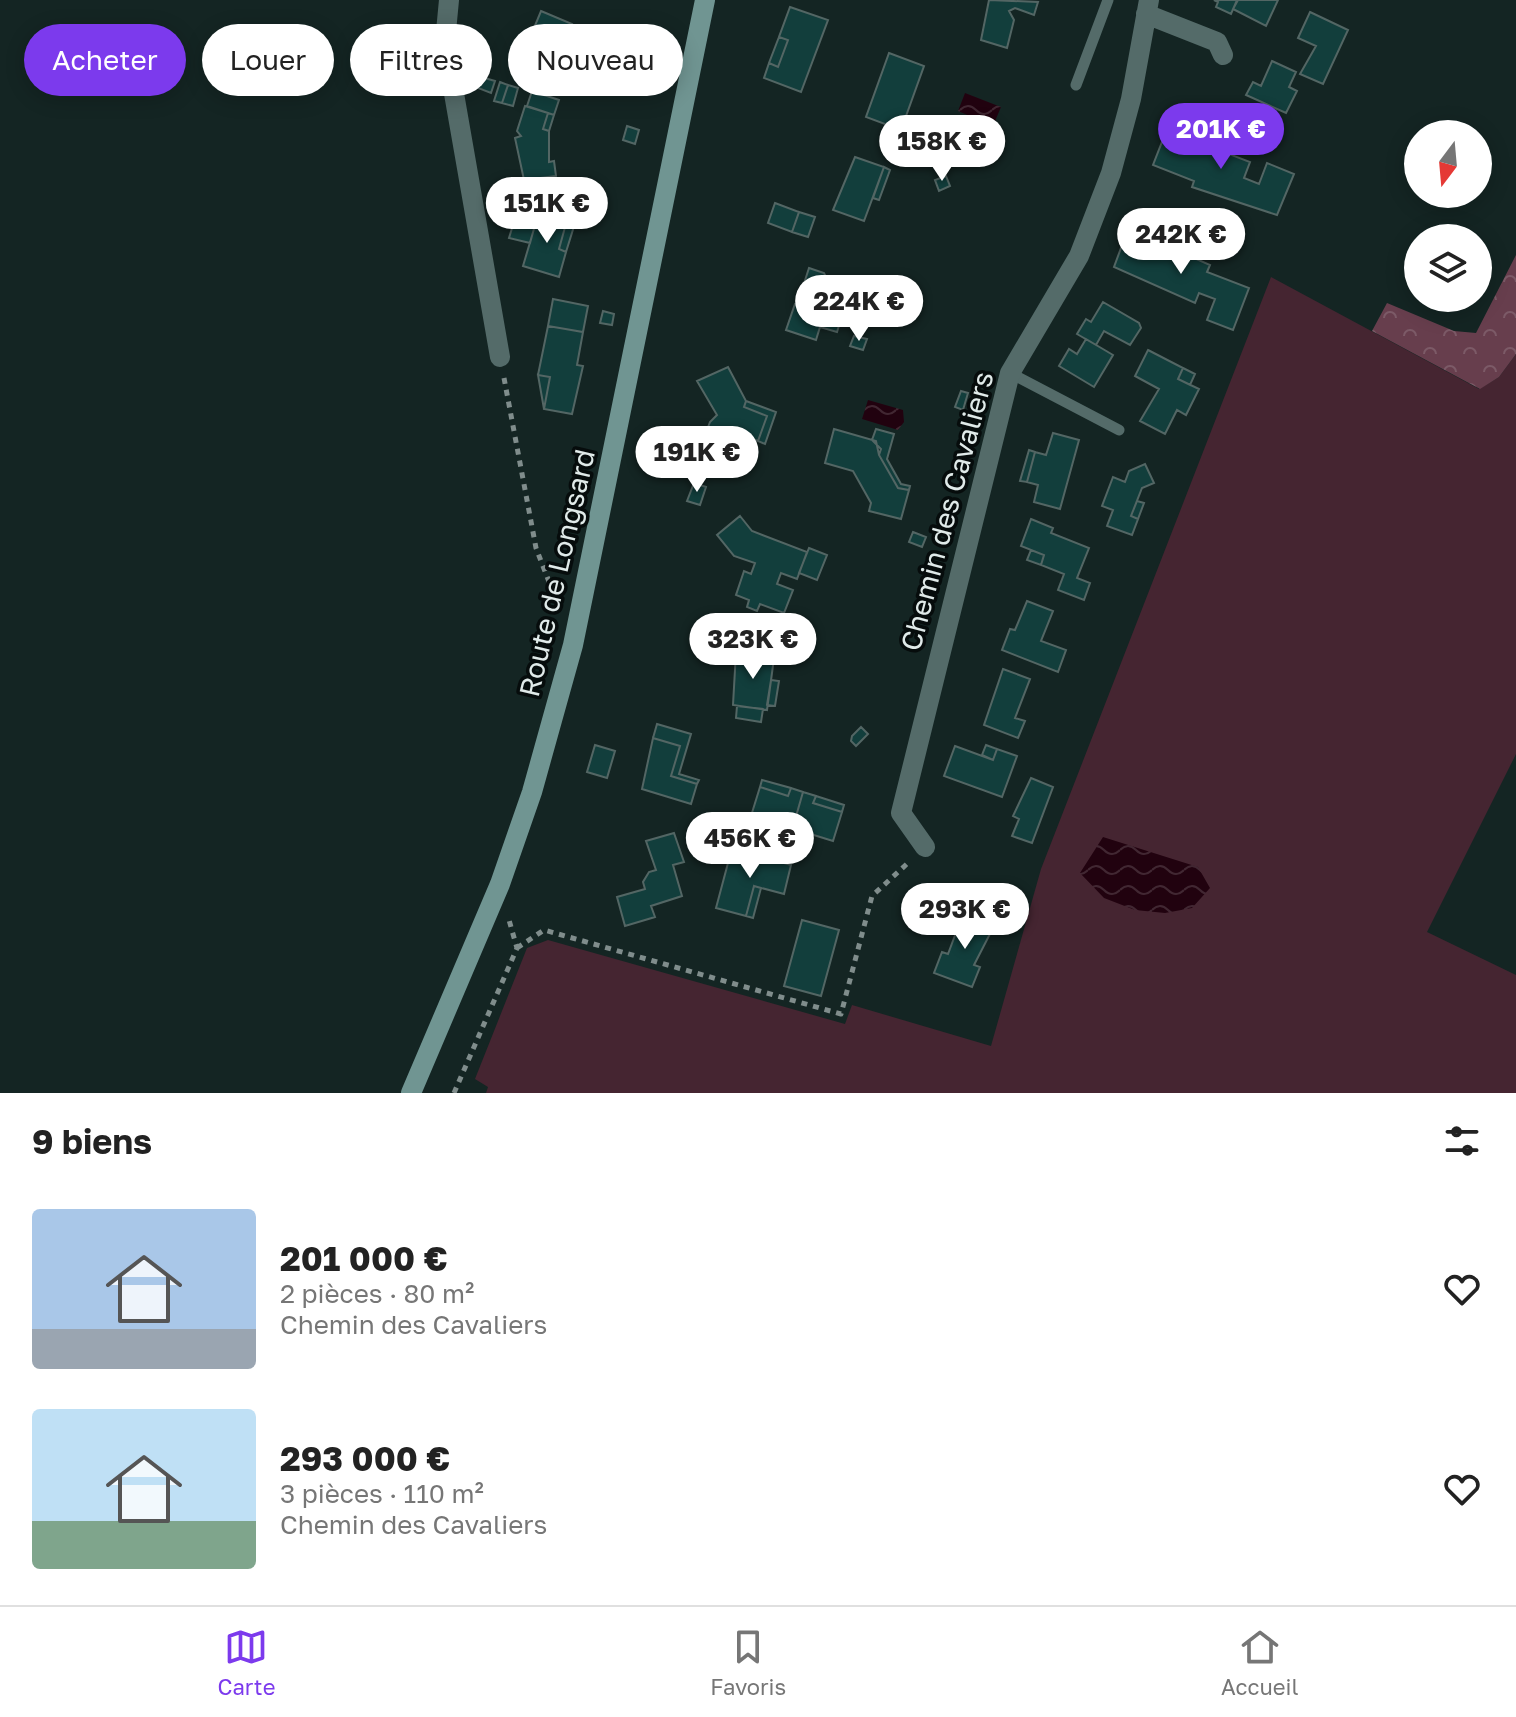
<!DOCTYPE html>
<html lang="fr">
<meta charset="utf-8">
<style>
:root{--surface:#fff;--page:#f6f6f6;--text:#222;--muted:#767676;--line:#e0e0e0;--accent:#7c3aed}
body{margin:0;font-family:"Golos Text",sans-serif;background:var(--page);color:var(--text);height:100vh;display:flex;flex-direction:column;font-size:30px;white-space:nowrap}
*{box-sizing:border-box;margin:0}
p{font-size:26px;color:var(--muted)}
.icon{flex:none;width:44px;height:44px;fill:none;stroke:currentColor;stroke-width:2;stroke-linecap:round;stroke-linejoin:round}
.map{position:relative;height:1093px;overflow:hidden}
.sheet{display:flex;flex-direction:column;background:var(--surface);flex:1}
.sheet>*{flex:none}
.banner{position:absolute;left:24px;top:24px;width:800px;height:72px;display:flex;gap:16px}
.needle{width:52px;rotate:196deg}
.controls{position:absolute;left:1404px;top:120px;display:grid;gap:16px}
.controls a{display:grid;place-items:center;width:88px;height:88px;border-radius:50%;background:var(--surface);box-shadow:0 4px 20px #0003;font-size:40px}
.price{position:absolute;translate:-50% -68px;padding:0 18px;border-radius:28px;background:#fff;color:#222;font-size:26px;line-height:52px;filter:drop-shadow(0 2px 4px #0008)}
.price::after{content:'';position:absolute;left:50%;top:48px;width:24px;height:18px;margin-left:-12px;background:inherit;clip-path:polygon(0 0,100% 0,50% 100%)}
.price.on{background:var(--accent);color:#fff}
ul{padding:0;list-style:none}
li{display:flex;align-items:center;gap:24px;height:200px;padding:0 32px}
li span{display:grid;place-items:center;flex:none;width:224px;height:160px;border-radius:8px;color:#555}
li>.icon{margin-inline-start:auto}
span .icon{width:96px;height:96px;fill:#fffc;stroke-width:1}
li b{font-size:34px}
h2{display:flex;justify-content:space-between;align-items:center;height:96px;padding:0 32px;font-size:34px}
.chip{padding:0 28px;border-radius:36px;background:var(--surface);box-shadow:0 4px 20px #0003;font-size:28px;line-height:72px}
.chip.on{background:var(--accent);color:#fff}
.tabs{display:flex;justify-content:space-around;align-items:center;height:112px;border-top:2px solid var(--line);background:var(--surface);font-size:22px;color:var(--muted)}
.tabs a{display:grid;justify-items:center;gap:4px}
.tabs .on{color:var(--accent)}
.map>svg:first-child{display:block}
.grass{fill:#452531}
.forest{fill:url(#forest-crowns)}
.water{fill:url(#water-waves)}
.building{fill:#123e3c;stroke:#536664;stroke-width:2}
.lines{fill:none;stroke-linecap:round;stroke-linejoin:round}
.path{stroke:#808d8c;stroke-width:5;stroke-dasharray:6 6;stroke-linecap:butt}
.service{stroke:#546b69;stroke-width:11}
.minor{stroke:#546b69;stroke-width:20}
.secondary{stroke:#709592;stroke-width:20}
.labels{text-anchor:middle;stroke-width:7;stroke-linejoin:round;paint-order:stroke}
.street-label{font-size:28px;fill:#e0eae9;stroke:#060c0c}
</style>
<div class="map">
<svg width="1516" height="1093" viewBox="0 0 1516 1093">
<defs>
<pattern id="forest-crowns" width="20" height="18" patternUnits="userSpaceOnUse" patternTransform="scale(2)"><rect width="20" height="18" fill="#673e4d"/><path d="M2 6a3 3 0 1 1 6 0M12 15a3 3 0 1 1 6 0" fill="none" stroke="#7c5a67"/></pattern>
<pattern id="water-waves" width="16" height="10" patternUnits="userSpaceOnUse" patternTransform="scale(2)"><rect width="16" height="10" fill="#21020f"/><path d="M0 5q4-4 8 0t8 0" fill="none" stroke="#412732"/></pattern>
</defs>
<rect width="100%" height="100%" fill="#142523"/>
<path class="grass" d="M 1271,277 L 1479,389 L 1499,377 L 1516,354 L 1516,754 L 1427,932 L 1516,975 L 1516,1093 L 486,1093 L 488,1087 L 475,1079 L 527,948 L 548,940 L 845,1024 L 852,1005 L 991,1046 L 1041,869 Z"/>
<path class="forest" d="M 1516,255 L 1516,354 L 1499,377 L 1480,389 L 1372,331 L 1387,303 L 1454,331 L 1476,333 Z"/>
<path class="water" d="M 965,93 L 1001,107 L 993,126 L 958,111 Z
M 869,287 L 871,292 L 883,296 L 872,327 L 857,322 L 866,294 L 863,289 Z
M 868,400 L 903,410 L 904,422 L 898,430 L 862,419 Z
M 1103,837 L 1198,867 L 1210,888 L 1192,908 L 1165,913 L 1135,910 L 1104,898 L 1080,873 Z"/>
<path class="building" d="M 989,0 L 1038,2 L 1034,15 L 1015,8 L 1009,11 L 1014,20 L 1007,48 L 981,40 Z
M 1214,0 L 1237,0 L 1231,14 L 1216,7 L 1218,2 Z
M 1238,0 L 1278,0 L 1266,26 L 1233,9 Z
M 790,7 L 828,20 L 801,92 L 764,78 L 769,63 L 778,67 L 788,40 L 779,37 Z
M 541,11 L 572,24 L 551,74 L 520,62 Z
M 1310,12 L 1348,30 L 1323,84 L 1300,74 L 1316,46 L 1298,38 Z
M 779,37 L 788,40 L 778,67 L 769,63 Z
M 889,53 L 924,66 L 901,130 L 866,117 Z
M 1272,61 L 1296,72 L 1289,87 L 1297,91 L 1286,113 L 1246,95 L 1253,82 L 1261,86 Z
M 481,77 L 495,81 L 491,93 L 478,88 Z
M 500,82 L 508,85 L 502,103 L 494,101 Z
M 508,85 L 518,88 L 513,106 L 502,103 Z
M 532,91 L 559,100 L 554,115 L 527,106 Z
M 525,106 L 548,113 L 543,129 L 549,131 L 549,162 L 554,161 L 556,176 L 524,180 L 515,138 L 521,136 L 517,131 Z
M 548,113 L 554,115 L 549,131 L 543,129 Z
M 943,123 L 963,130 L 956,150 L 936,143 Z
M 1169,124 L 1210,140 L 1208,146 L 1250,162 L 1244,178 L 1259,184 L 1267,163 L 1294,174 L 1277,215 L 1192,187 L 1194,181 L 1153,165 Z
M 627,126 L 639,130 L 635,144 L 623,140 Z
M 855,157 L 884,167 L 864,221 L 833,210 Z
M 884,167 L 890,170 L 879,200 L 873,198 Z
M 946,176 L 950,186 L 939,191 L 935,180 Z
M 775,203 L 799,212 L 792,232 L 768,223 Z
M 517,212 L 537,218 L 530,243 L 509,238 Z
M 539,212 L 567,220 L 559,249 L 566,252 L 559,277 L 523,266 Z
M 799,212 L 815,217 L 808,237 L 792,232 Z
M 567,220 L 575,223 L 566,252 L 559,249 Z
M 1128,229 L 1210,265 L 1207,272 L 1249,288 L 1233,330 L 1207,320 L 1215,299 L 1199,293 L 1195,303 L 1114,267 Z
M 809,268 L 824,273 L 829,283 L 836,285 L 829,308 L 843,313 L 837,332 L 820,327 L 816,340 L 786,330 L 795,304 L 801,305 L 804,297 L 800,296 Z
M 553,299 L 588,306 L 583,332 L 548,326 Z
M 1103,302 L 1139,323 L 1141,328 L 1130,345 L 1104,331 L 1096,345 L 1077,334 L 1086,319 L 1091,322 Z
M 603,311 L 614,314 L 612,325 L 600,323 Z
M 548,326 L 583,332 L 577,365 L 583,366 L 572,414 L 544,409 L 550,377 L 538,375 Z
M 854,336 L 867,339 L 863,350 L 850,346 Z
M 1086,339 L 1113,355 L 1094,387 L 1059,366 L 1069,349 L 1077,354 Z
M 1148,350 L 1183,368 L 1178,379 L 1199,389 L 1186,415 L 1177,410 L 1165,434 L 1140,421 L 1159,389 L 1135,376 Z
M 728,367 L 746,401 L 744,407 L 767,416 L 758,441 L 741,435 L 731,462 L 699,451 L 710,422 L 717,415 L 697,381 Z
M 1183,368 L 1195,374 L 1190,385 L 1178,379 Z
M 538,375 L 550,377 L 544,409 Z
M 961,391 L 968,393 L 963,410 L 955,407 Z
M 746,401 L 776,412 L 765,444 L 758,441 L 767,416 L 744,407 Z
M 834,429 L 876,441 L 879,455 L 898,488 L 909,490 L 901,519 L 869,511 L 871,503 L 853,471 L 825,463 Z
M 876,429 L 894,434 L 887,459 L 901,484 L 910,486 L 909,490 L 898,488 L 879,455 L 881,449 L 872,440 Z
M 1053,433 L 1079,440 L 1060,509 L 1034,502 L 1038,485 L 1027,482 L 1035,452 L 1046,455 Z
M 1029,450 L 1035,452 L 1027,482 L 1020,481 Z
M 1145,464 L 1154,483 L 1142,488 L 1131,516 L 1138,519 L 1132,535 L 1107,526 L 1113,510 L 1102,506 L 1113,477 L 1125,482 L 1129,471 Z
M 694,483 L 706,487 L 700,505 L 687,501 Z
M 1137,501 L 1144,503 L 1138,519 L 1131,516 Z
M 740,516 L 752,531 L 807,552 L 797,579 L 781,573 L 777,584 L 793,590 L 784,613 L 760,604 L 757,611 L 747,607 L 749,600 L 736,595 L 744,571 L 751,574 L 755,563 L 734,556 L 717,535 Z
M 1031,519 L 1053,528 L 1051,533 L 1089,548 L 1077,578 L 1090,583 L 1084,600 L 1058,590 L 1064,574 L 1041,565 L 1044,555 L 1021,546 Z
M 913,532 L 926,537 L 922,547 L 909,542 Z
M 809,548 L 827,555 L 817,580 L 799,573 Z
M 1031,550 L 1044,555 L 1041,565 L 1027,560 Z
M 1027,601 L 1053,611 L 1041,641 L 1066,650 L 1058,672 L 1002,650 L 1010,629 L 1015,630 Z
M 736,652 L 774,658 L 767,710 L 733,705 Z
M 1003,669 L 1030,679 L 1015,718 L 1025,721 L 1018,738 L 984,725 Z
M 771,680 L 779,681 L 775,706 L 767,705 Z
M 737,706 L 763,709 L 761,722 L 736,718 Z
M 657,724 L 691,734 L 679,774 L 699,780 L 697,784 L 671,776 L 680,746 L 653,738 Z
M 861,727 L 868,734 L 856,746 L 851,741 L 852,736 Z
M 653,738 L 680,746 L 671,776 L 697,784 L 691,804 L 642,789 Z
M 595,745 L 615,751 L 607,778 L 587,772 Z
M 986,745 L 997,749 L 993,760 L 982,755 Z
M 955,746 L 993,760 L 997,749 L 1017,756 L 1002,797 L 944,776 Z
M 1031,778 L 1053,787 L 1032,843 L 1012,836 L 1019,819 L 1013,816 Z
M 762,780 L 791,788 L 788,796 L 760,787 Z
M 760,787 L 788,796 L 791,788 L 803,792 L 795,820 L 783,816 L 780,825 L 751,816 Z
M 803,792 L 816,796 L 813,803 L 842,812 L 833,841 L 804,832 L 806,824 L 795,820 Z
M 816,796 L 844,805 L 842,812 L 813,803 Z
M 674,833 L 684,862 L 673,865 L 682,896 L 651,906 L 655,917 L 625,926 L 617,897 L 645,889 L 643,882 L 649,872 L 656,870 L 646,841 Z
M 732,848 L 791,865 L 784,894 L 754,886 L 746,916 L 716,908 Z
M 754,886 L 761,888 L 753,918 L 746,916 Z
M 968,903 L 998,915 L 994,926 L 963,914 Z
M 963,914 L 994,926 L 974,965 L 980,967 L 972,987 L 934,973 L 942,952 L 948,954 Z
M 802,920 L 839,930 L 821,996 L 784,986 Z"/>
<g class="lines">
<path class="path" d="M 504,378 L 536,548 L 558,605
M 517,948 L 544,930 L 841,1014 L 872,896 L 910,861
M 454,1093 L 517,948 L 509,920"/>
<path class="service" d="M 1076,85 L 1108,0
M 1010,373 L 1119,430"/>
<path class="minor" d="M 449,0 L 445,42 L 500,357
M 1146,14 L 1217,42 L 1223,55
M 925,847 L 901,813 L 1010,373 L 1079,256 L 1111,173 L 1131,99 L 1149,0"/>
<path class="secondary" d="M 411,1093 L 500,884 L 532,792 L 573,645 L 705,0"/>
</g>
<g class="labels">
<g class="street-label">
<text transform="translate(947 511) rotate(-75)" y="10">Chemin des Cavaliers</text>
<text transform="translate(557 573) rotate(-77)" y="10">Route de Longsard</text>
</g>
</g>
</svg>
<div class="controls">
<a><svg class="needle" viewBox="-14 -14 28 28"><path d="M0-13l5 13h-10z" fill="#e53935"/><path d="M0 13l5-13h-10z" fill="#767676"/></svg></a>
<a><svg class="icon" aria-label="layers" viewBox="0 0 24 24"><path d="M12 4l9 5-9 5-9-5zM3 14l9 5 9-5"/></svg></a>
</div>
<b class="price on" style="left:1221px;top:171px">201K €</b>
<b class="price" style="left:942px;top:183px">158K €</b>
<b class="price" style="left:547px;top:245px">151K €</b>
<b class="price" style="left:1181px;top:276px">242K €</b>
<b class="price" style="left:859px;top:343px">224K €</b>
<b class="price" style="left:697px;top:494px">191K €</b>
<b class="price" style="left:753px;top:681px">323K €</b>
<b class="price" style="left:750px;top:880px">456K €</b>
<b class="price" style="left:965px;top:951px">293K €</b>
<div class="banner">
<a class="chip on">Acheter</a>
<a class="chip">Louer</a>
<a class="chip">Filtres</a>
<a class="chip">Nouveau</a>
</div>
</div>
<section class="sheet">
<h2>9 biens<svg class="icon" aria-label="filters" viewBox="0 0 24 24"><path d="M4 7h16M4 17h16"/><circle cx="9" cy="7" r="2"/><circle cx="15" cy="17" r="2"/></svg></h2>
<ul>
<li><span style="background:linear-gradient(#a9c7e8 75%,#9aa5b1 0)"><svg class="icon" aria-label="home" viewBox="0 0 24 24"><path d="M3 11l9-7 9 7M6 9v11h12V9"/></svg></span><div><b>201 000 €</b><p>2 pièces · 80 m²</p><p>Chemin des Cavaliers</p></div><svg class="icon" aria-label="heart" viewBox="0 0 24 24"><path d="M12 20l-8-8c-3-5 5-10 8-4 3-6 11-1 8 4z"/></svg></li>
<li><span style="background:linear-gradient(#bfe0f5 70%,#7fa58c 0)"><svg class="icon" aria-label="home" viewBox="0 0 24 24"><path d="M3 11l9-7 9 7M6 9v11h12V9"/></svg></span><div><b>293 000 €</b><p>3 pièces · 110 m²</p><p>Chemin des Cavaliers</p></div><svg class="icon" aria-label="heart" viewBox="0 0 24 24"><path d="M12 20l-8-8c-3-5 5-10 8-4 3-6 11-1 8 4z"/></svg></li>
</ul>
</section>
<nav class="tabs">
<a class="on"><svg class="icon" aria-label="map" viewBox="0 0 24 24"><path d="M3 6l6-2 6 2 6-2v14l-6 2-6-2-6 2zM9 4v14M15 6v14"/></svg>Carte</a>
<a><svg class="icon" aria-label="saved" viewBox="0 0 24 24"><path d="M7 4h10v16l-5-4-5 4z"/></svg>Favoris</a>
<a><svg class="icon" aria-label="home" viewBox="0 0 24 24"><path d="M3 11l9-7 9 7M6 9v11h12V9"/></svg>Accueil</a>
</nav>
